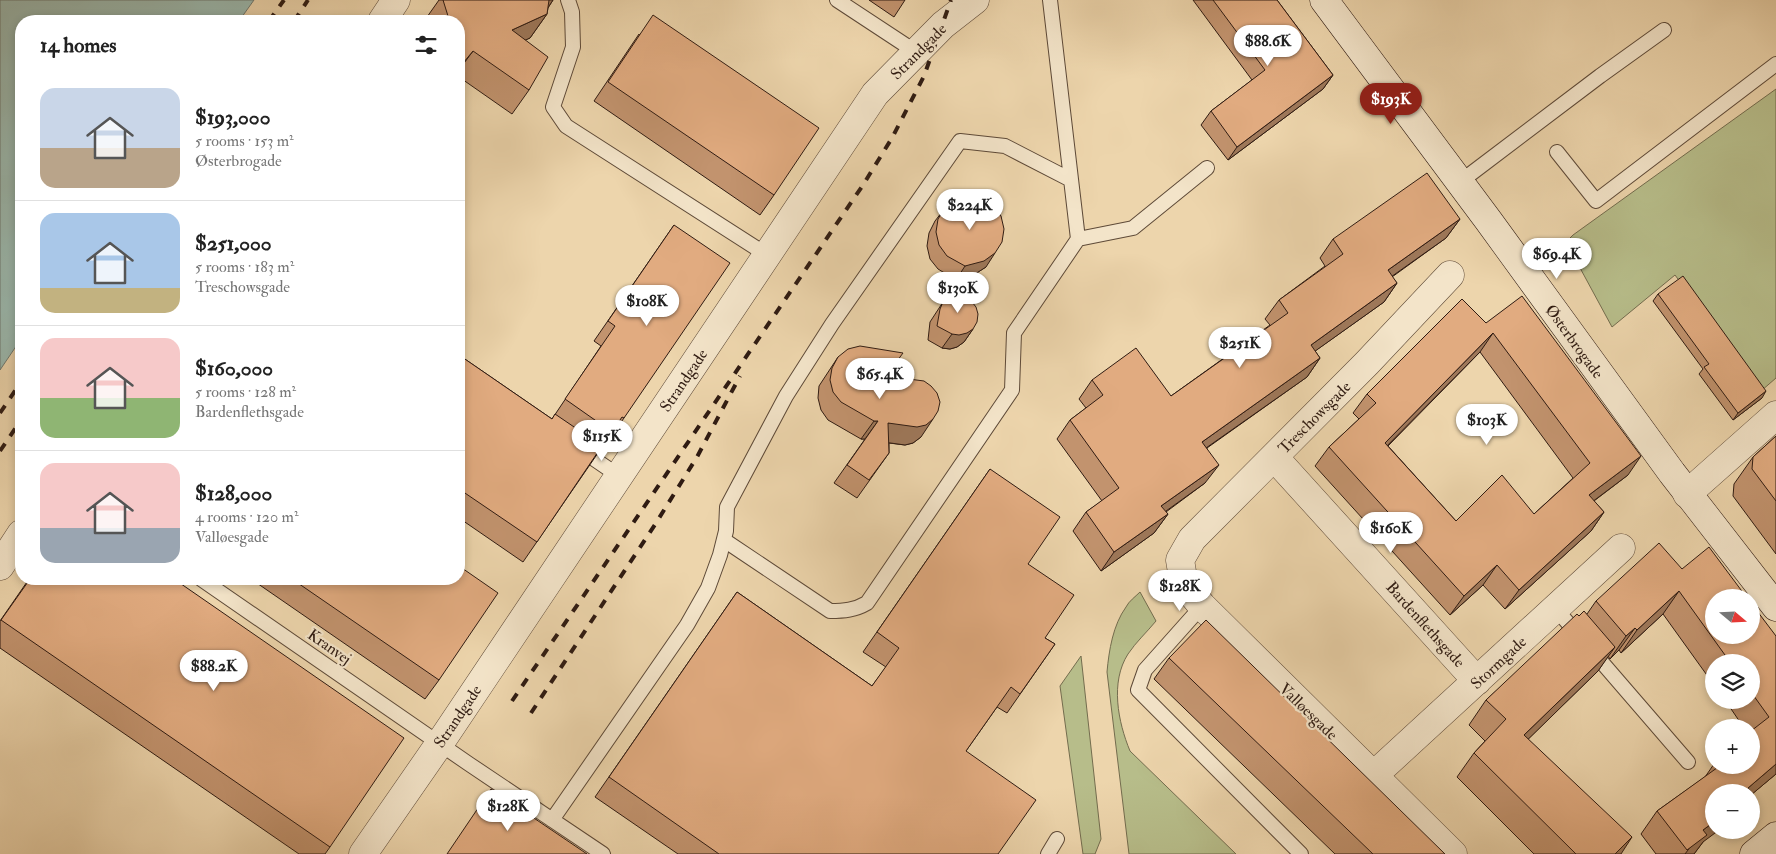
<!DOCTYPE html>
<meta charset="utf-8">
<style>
:root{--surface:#fff;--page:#f2f2f2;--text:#222;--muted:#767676;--line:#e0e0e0;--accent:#8f2418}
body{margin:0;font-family:"IM FELL Double Pica",serif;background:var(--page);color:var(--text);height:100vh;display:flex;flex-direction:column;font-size:19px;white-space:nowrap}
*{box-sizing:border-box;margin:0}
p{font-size:16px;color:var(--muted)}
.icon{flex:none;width:28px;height:28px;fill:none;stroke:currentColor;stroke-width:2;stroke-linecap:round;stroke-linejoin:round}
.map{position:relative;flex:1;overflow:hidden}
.panel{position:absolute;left:15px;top:15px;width:450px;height:570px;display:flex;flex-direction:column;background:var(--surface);border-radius:20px;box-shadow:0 2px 8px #0003}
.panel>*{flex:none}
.needle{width:32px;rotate:109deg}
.fabs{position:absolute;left:1705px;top:589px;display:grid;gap:10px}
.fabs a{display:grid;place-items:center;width:55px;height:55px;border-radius:50%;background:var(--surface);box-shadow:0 2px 8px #0003;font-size:25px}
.price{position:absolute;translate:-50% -42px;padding:0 11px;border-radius:18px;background:#fff;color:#222;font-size:16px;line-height:32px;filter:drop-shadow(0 1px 2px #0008)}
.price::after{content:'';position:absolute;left:50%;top:30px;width:15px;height:11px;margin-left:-8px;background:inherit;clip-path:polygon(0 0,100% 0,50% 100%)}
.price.selected{background:var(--accent);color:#fff}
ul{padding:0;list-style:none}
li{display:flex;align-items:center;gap:15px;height:125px;padding:0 25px}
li+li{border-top:1px solid var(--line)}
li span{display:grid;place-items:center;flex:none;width:140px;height:100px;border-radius:15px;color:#555}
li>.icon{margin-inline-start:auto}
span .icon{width:60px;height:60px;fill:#fffc;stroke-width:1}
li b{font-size:21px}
h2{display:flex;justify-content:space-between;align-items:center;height:60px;padding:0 25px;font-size:21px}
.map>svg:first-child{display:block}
.green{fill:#b7bd8a;stroke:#736c4e}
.water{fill:#9ab8ae;stroke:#6f7970}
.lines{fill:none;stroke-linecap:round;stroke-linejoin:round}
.lane-casing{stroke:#5e4a38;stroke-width:16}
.street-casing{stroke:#5e4a38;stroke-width:29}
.secondary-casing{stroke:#2f1b12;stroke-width:29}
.lane{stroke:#f3e4c9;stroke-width:14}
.street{stroke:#f3e4c9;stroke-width:28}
.secondary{stroke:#f3e4c9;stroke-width:28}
.rail{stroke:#2f1b12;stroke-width:4;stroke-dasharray:9 9;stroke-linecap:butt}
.wall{fill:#c2936e;stroke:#2f1b12;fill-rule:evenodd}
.shaded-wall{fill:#9e785a;stroke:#2f1b12}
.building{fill:#e1ab80;stroke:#2f1b12;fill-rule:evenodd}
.labels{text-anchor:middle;stroke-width:4.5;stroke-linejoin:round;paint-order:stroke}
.street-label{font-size:16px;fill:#2f1b12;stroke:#f3e4c9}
</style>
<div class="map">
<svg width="1776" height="854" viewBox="0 0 1776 854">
<rect width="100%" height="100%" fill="#edd5ac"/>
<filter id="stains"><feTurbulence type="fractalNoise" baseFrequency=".004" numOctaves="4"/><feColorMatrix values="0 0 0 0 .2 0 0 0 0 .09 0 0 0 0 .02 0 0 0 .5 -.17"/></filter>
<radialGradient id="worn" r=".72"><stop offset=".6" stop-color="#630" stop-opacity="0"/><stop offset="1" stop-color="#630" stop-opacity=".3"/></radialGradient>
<path class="green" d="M 1776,89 L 1776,378 L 1761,391 L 1675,275 L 1612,327 L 1566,242 L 1573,235 Z
M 1140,592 L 1156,621 C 1147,632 1136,642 1128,654 C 1110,682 1118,722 1130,751 L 1236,854 L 1129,854 L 1107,672 C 1109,650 1113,625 1126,607 C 1129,601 1135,597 1140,592 Z
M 1081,656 L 1101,839 L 1095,854 L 1083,854 L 1060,686 Z"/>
<path class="water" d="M 0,0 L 254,0 L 239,21 L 21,21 L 21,339 L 0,370 Z"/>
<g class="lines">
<defs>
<path id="lane" d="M 568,0 L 572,12 L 573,47 L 553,107 L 566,126 L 767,255
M 837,0 L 916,52
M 1557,152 L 1596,201 L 1776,64
M 1460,182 L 1600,76 L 1664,30
M 1078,239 L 1133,228 L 1207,168
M 578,448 L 619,476
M 724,540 L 830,611 C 844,611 855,610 867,603 L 1012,390 L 1014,333 L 1078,239 L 1050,0
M 201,579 L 469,764 L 603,854
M 1202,606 L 1145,670 L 1138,690 L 1301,854
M 1555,608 L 1688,762
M 552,820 L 687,625 L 708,588 L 720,555 L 726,531 L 727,507 L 786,396 L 832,324 L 960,141 L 1005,146 L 1071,180
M 1048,854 L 1057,839"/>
<path id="street" d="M 382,21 L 396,0
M 1450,275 L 1367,363 L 1192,539 L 1180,560 L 1184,584 L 1202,606 L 1453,854
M 1274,457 L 1477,681
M 1687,494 L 1776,415
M 0,566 L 21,534
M 1374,775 L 1621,548
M 363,854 L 440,743 L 875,94 L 943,25 L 975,0"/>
<path id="secondary" d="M 1324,0 L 1488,220 L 1672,473 L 1776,607
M 1754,854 L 1776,836"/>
</defs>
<use href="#lane" class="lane-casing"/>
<use href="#street" class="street-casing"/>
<use href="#secondary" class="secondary-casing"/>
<use href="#lane" class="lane"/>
<use href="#street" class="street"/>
<use href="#secondary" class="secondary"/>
<path class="rail" d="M 269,21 L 284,0
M 294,21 L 308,0
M 0,413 L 21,382
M 0,451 L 21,420
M 512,701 L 863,185 L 892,138 L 924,76 L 951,0
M 531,713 L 656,523 L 697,457 L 740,376"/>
</g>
<path class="wall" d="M 439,0 L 553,0 L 548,8 L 547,14 L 530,38 L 525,40 L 529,90 L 512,114 L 459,77 L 459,21 L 427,21 L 427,17 Z
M 869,0 L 905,0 L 894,17 Z
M 1193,0 L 1277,0 L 1333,75 L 1323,89 L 1228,160 L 1201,125 L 1211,111 L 1252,80 Z
M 639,34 L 774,195 L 760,215 L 594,101 Z
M 945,208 L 986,267 L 975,274 L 956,280 L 938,269 L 930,259 L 927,246 L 929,233 L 935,221 Z
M 1460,219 L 1446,238 L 1392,277 L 1397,283 L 1384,302 L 1315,351 L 1320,358 L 1307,377 L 1207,448 L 1205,483 L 1166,512 L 1168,514 L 1154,533 L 1101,571 L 1073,531 L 1086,512 L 1102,501 L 1057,439 L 1070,420 L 1086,408 L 1079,399 L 1092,380 L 1171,396 L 1270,325 L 1265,319 L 1279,300 L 1325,266 L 1320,258 L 1333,239 Z
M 674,225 L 624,418 L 610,438 L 609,437 L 523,562 L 459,518 L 459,355 L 552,419 L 601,346 L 594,341 Z
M 1658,294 L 1762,398 L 1733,420 L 1699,374 L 1703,369 L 1653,301 Z
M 1462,299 L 1628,475 L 1594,501 L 1604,512 L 1591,531 L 1505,609 L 1483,585 L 1450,615 L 1315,466 L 1329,447 L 1359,419 L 1353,413 L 1367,394 ZM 1480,352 L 1573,478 L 1534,514 L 1456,521 L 1388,446 Z
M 943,302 L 973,329 L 964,342 L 957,347 L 950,349 L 942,348 L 928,340 L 930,322 Z
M 838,357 L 886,376 L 921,437 L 913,443 L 905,445 L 889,443 L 889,453 L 857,498 L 834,483 L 865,439 L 861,439 L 828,420 L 821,410 L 818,398 L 819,386 Z
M 1776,436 L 1776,554 L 1733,496 L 1734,484 L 1753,457 Z
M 990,469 L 1028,564 L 1045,638 L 1055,644 L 1007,713 L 997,707 L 966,751 L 998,854 L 678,854 L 595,797 L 737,592 L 872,686 L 886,667 L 863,652 Z
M 1682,569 L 1776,636 L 1776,774 L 1752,794 L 1753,794 L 1751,796 L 1751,792 L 1703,842 L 1694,854 L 1656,854 L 1641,834 L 1657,811 L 1705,777 L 1714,764 L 1714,765 L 1751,765 L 1751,728 L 1744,728 L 1725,700 L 1751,700 L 1751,662 L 1714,662 L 1714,685 L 1663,614 L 1621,653 L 1619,650 L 1610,659 L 1608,656 L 1598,671 L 1528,739 L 1621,854 L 1534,854 L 1457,777 L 1474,753 L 1485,741 L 1469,725 L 1486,700 L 1579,616 L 1587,614 L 1596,601 Z
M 29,579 L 330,847 L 325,854 L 299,854 L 0,648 L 0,621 Z
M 251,579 L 459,579 L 439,680 L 425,699 Z
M 1169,658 L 1445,854 L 1335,854 L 1154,679 Z"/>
<path class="shaded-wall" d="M 545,0 L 553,0 L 547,9 Z
M 547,14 L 530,38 L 495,54 L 512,30 Z
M 473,51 L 459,70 L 459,68 Z
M 1333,75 L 1323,89 L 1228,160 L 1237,147 Z
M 1460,219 L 1446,238 L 1374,289 L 1388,270 Z
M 995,253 L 986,267 L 975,274 L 956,280 L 965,266 Z
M 1397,283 L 1384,302 L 1297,364 L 1311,345 Z
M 973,329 L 964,342 L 957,347 L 950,349 L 942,348 L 952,334 Z
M 1493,333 L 1480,352 L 1371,462 L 1385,443 Z
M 1320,358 L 1307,377 L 1189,460 L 1202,442 Z
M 1766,391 L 1762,398 L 1733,420 L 1738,413 Z
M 933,419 L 921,437 L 913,443 L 905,445 L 876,441 L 888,423 Z
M 874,421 L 878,421 L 865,439 L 861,439 Z
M 1641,456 L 1628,475 L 1576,514 L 1589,495 Z
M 1219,465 L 1205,483 L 1148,524 L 1161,506 Z
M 1604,512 L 1591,531 L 1505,609 L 1519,590 Z
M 1168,514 L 1154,533 L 1101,571 L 1114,552 Z
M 1497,565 L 1483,585 L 1450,615 L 1464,596 Z
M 1679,591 L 1663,614 L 1621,653 L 1637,630 Z
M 1635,628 L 1619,650 L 1610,659 L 1626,636 Z
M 1615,647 L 1598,671 L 1507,760 L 1524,735 Z
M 1776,764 L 1776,774 L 1751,795 L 1748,788 Z
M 1714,822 L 1714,830 L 1719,830 L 1703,842 L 1694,854 L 1685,854 L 1703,830 Z
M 1632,837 L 1621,854 L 1615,854 Z"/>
<path class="building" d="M 443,0 L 549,0 L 547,14 L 512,30 L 548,57 L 529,90 L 473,51 L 459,68 L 459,21 L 432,21 L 448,16 Z
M 1213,0 L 1277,0 L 1333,75 L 1237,147 L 1211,111 L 1265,70 Z
M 653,15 L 819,128 L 774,195 L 608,82 Z
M 1427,173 L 1460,219 L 1388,270 L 1397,283 L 1311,345 L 1320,358 L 1202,442 L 1219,465 L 1161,506 L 1168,514 L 1114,552 L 1086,512 L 1119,488 L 1070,420 L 1103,395 L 1092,380 L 1136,348 L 1171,396 L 1288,313 L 1279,300 L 1343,254 L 1333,239 Z
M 968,197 L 981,199 L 993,205 L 1001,216 L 1004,229 L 1002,242 L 995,253 L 984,261 L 965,266 L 947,256 L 939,245 L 936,232 L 938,219 L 945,208 L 955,200 Z
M 674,225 L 730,263 L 624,418 L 622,417 L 612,432 L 565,399 L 615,326 L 608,321 Z
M 1683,276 L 1766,391 L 1738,413 L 1704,367 L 1709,364 L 1658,294 Z
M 961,288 L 976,307 L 978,314 L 977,322 L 973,329 L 967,333 L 959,335 L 952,334 L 937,326 L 940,309 L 943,302 Z
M 1522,296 L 1641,456 L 1589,495 L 1604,512 L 1519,590 L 1497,565 L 1464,596 L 1329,447 L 1376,403 L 1367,394 L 1462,299 L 1486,323 ZM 1493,333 L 1590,463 L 1534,514 L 1502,475 L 1456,521 L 1385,443 Z
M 860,346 L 903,353 L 886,376 L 924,381 L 931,386 L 937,393 L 940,402 L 938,411 L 933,419 L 926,425 L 917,427 L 888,423 L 889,453 L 869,480 L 847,465 L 878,421 L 874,421 L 841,402 L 833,392 L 830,380 L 832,368 L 838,357 L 848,349 Z
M 459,355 L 552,419 L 555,414 L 602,446 L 537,542 L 459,489 Z
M 1776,436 L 1776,501 L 1752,469 L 1753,457 Z
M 990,469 L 1060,517 L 1028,564 L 1074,595 L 1045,638 L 1055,644 L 1020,694 L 1011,687 L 966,751 L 1036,800 L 998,854 L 719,854 L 609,777 L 737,592 L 872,686 L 899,648 L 877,632 Z
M 1659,543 L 1682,569 L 1709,547 L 1747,598 L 1714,598 L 1714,635 L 1751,635 L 1751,603 L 1776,636 L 1776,764 L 1748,788 L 1751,792 L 1714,792 L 1714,822 L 1703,830 L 1707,835 L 1687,850 L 1657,811 L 1721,765 L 1751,765 L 1751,731 L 1769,717 L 1751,692 L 1751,662 L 1730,662 L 1679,591 L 1637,630 L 1635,628 L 1626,636 L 1596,601 Z
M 459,566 L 498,593 L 439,680 L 292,579 L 459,579 Z
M 30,579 L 174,579 L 404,738 L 330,847 L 1,620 Z
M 1584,611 L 1615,647 L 1524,735 L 1632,837 L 1615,854 L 1576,854 L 1474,753 L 1506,719 L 1486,700 L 1577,614 L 1579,616 Z
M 1206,620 L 1445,854 L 1373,854 L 1169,658 Z
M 491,789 L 587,854 L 447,854 Z"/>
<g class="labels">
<g class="street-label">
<text transform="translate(918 51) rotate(-45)" y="6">Strandgade</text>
<text transform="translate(1575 341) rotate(54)" y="6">Østerbrogade</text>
<text transform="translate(683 380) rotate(-56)" y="6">Strandgade</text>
<text transform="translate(1314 417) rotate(-45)" y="6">Treschowsgade</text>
<text transform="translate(1426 624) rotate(48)" y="6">Bardenflethsgade</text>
<text transform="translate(330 646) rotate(35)" y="6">Kranvej</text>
<text transform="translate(1498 662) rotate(-43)" y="6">Stormgade</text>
<text transform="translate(1309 711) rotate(44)" y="6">Valløesgade</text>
<text transform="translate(457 716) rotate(-56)" y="6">Strandgade</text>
</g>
</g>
<rect width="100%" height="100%" filter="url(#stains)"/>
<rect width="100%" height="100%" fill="url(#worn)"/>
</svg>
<div class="fabs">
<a><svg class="needle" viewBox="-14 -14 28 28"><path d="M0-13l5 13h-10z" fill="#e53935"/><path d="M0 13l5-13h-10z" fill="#767676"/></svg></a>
<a><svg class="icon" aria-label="layers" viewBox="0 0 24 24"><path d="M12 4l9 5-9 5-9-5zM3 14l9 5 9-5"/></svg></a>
<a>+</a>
<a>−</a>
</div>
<b class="price" style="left:1268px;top:67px">$88.6K</b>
<b class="price selected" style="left:1391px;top:125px">$193K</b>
<b class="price" style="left:970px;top:231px">$224K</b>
<b class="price" style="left:1557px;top:280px">$69.4K</b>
<b class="price" style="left:958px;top:314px">$130K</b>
<b class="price" style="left:647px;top:327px">$108K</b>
<b class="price" style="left:1240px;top:369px">$251K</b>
<b class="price" style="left:880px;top:400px">$65.4K</b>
<b class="price" style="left:1487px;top:446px">$103K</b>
<b class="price" style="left:602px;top:462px">$115K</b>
<b class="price" style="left:1391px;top:554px">$160K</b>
<b class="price" style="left:1180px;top:612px">$128K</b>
<b class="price" style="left:214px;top:692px">$88.2K</b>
<b class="price" style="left:508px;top:832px">$128K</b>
<section class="panel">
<h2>14 homes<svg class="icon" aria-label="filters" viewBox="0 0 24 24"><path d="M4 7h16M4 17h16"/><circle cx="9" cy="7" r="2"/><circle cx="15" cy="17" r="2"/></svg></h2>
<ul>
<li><span style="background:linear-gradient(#c9d6e8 60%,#b9a48a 0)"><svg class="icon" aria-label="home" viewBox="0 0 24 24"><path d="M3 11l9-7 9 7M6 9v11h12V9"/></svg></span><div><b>$193,000</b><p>5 rooms · 153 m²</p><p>Østerbrogade</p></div></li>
<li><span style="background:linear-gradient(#a9c7e8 75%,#c2b280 0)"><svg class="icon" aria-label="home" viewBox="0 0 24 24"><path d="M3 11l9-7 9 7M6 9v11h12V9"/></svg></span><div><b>$251,000</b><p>5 rooms · 183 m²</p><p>Treschowsgade</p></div></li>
<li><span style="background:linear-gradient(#f6c9c9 60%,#8fb573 0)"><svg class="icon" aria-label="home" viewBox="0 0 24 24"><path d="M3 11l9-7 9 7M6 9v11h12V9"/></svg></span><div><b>$160,000</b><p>5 rooms · 128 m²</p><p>Bardenflethsgade</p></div></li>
<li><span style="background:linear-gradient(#f6c9c9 65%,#9aa5b1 0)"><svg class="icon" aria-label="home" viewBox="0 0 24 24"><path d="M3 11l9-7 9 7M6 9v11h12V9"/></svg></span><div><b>$128,000</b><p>4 rooms · 120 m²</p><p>Valløesgade</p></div></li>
</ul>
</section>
</div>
